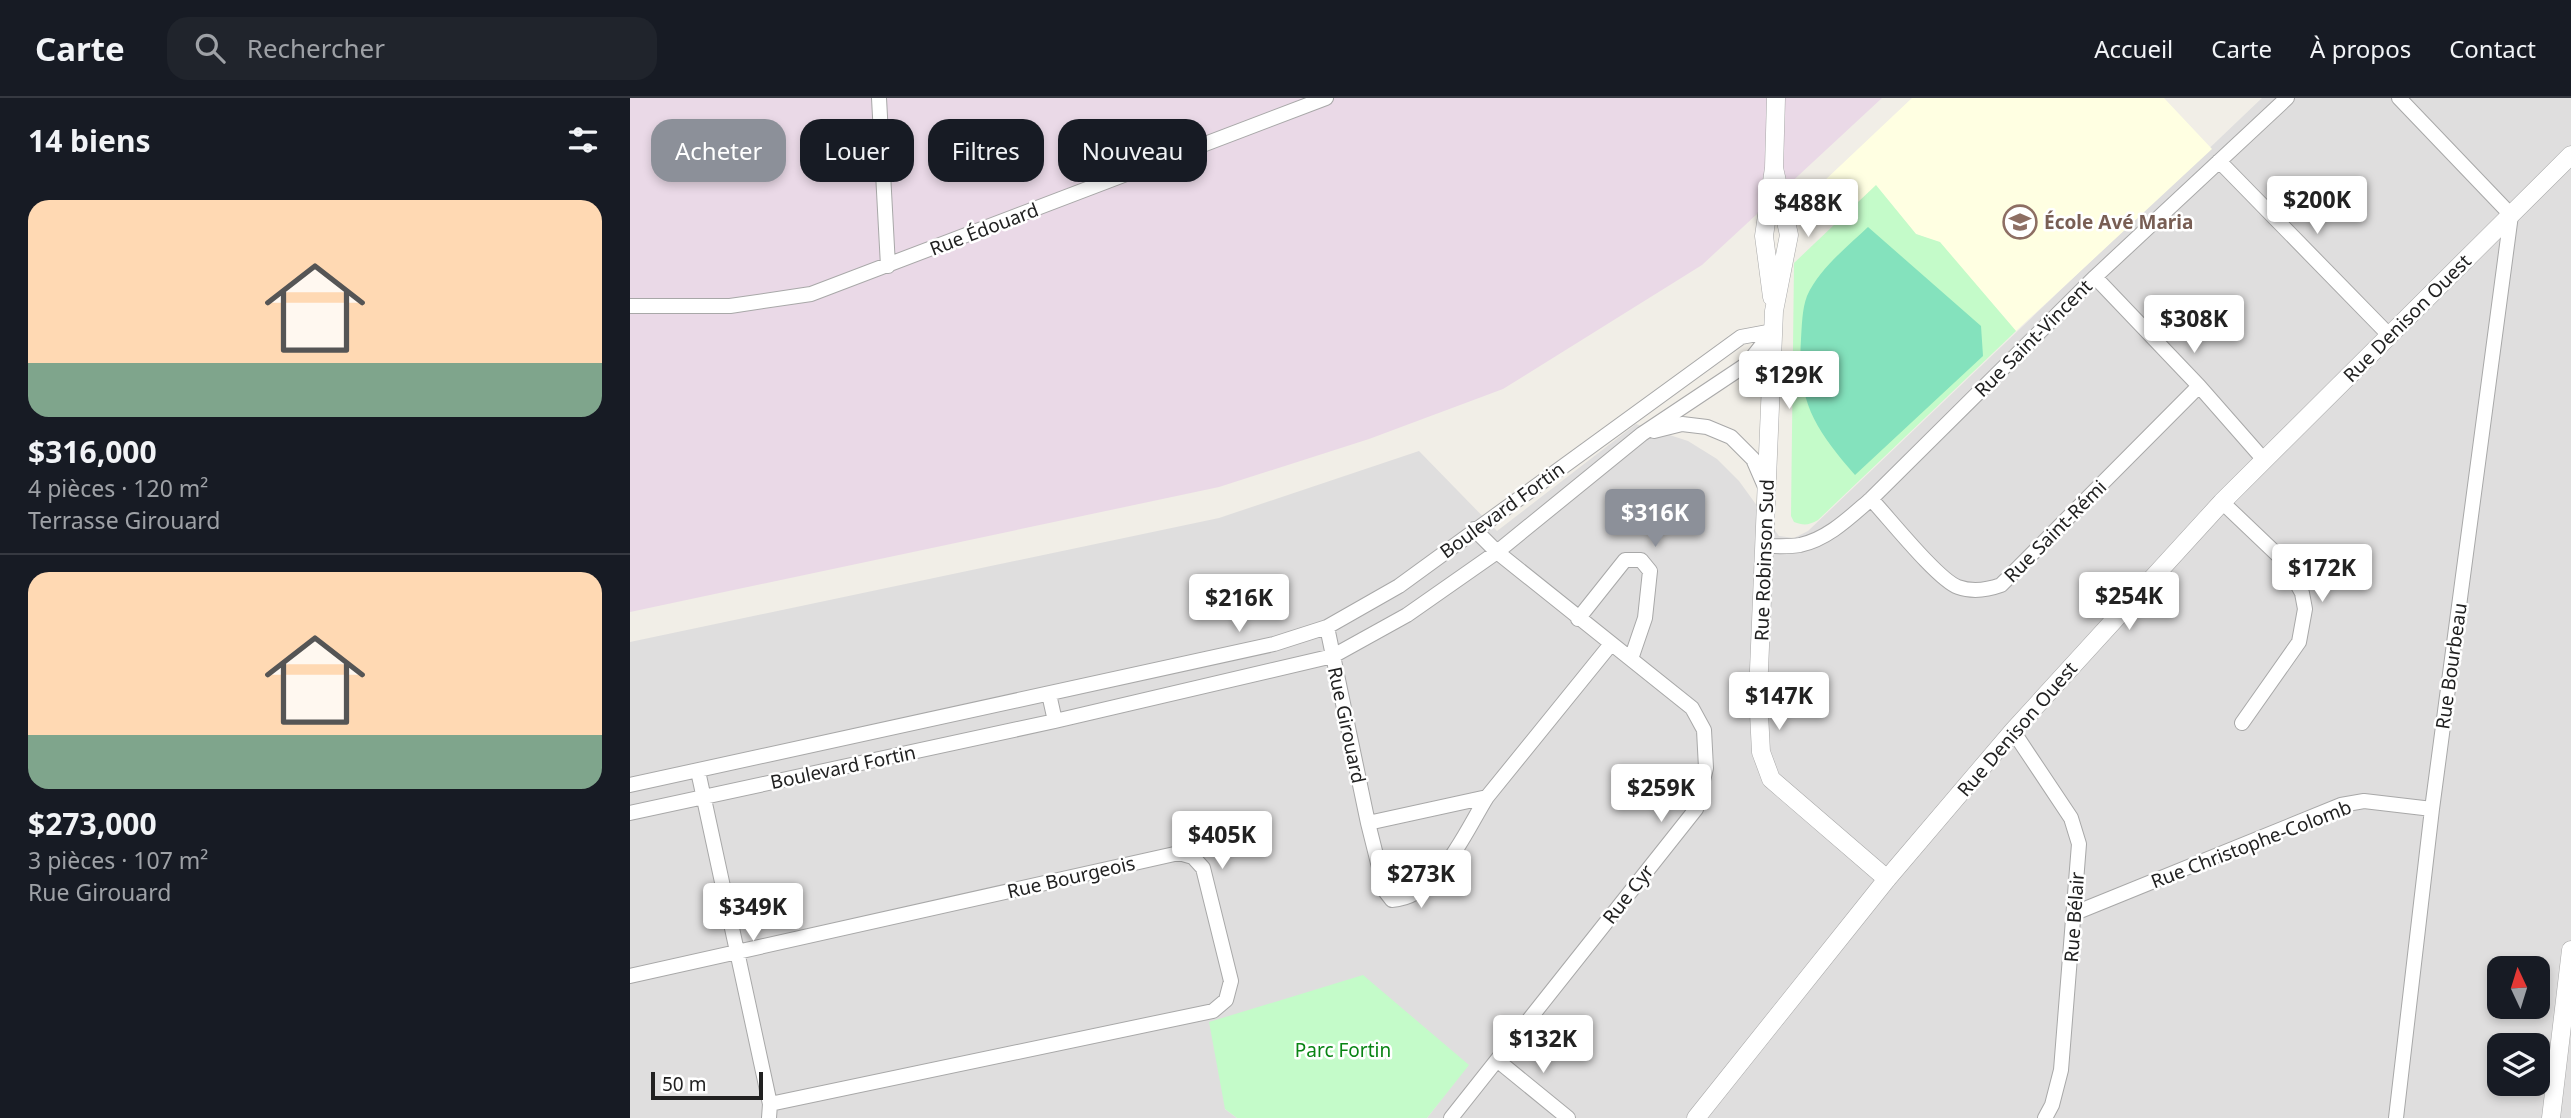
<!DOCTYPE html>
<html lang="fr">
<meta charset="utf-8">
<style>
:root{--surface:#171b24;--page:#20242c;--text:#f1f3f6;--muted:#9ea1a6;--line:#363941;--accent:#8c9099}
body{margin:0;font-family:"Noto Sans",sans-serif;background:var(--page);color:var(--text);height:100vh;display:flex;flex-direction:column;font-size:26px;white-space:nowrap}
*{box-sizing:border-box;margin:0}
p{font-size:23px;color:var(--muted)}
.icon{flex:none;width:38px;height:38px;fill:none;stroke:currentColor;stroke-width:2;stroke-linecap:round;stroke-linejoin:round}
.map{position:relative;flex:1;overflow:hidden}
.drawer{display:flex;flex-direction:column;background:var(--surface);width:630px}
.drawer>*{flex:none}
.banner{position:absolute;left:21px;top:21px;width:665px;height:63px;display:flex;gap:14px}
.needle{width:46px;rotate:356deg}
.fabs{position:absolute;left:1857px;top:858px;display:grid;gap:14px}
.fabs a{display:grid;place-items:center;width:63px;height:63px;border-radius:14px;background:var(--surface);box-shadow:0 4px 10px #0003;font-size:35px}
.scale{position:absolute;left:21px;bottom:18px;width:112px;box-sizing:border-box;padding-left:7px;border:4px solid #212121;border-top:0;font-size:19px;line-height:24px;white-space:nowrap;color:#212121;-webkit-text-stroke:5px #fff;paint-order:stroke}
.price{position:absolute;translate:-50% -60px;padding:0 16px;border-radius:7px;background:#fff;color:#222;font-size:23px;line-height:46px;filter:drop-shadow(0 2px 4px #0008)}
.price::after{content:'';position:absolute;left:50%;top:42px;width:21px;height:16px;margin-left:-10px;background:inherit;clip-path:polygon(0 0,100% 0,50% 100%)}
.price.selected{background:var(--accent);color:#fff}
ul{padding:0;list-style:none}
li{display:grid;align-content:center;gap:14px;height:371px;padding:0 28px}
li+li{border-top:2px solid var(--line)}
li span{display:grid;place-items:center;height:217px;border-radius:21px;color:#555}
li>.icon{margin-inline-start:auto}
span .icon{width:126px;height:126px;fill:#fffc;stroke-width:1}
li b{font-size:30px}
h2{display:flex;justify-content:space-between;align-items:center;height:84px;padding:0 28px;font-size:30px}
.pill{padding:0 24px;border-radius:21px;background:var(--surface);box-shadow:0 4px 10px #0003;font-size:24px;line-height:63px}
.pill.selected{background:var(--accent);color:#fff}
header{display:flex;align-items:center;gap:42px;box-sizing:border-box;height:98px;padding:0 35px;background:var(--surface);border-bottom:2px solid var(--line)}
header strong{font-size:33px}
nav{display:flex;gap:38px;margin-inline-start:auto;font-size:24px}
.search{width:490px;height:63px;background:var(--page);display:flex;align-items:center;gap:18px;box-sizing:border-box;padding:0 24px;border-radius:21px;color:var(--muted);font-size:26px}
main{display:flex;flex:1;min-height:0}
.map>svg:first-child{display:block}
.residential{fill:#dfdede;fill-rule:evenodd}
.industrial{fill:#ead9e7}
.education{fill:#ffffe2}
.park{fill:#c4fbc9}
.pitch{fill:#84e2bd}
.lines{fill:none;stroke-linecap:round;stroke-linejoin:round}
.minor-casing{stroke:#a8a8a8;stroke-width:16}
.tertiary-casing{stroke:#a8a8a8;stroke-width:19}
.minor{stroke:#fff;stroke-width:14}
.tertiary{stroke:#fff;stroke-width:18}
.labels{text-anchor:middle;stroke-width:5;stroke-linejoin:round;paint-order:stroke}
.education-label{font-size:19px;font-weight:bold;fill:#785e54;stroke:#fff;text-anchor:start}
.street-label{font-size:19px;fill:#212121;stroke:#fff}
.park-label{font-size:19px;fill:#098414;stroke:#fff}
</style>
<header>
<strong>Carte</strong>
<div class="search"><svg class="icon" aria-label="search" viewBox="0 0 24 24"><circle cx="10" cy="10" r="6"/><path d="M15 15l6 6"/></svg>Rechercher</div>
<nav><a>Accueil</a><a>Carte</a><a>À propos</a><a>Contact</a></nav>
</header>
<main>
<section class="drawer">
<h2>14 biens<svg class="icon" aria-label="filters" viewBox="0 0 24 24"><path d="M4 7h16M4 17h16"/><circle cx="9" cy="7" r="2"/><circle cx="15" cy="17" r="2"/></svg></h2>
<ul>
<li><span style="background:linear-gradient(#ffd9b3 75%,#7fa58c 0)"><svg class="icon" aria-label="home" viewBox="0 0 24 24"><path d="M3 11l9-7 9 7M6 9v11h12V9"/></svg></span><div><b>$316,000</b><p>4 pièces · 120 m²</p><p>Terrasse Girouard</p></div></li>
<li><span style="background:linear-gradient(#ffd9b3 75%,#7fa58c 0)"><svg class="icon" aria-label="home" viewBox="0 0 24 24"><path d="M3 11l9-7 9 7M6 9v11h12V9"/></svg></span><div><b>$273,000</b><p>3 pièces · 107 m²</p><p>Rue Girouard</p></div></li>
</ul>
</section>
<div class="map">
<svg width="1941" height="1020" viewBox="0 0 1941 1020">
<rect width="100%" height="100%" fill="#f1eee7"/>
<path class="residential" d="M 1632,0 L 1941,0 L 1941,1020 L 797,1020 L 838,967 L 595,1011 L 607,1020 L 0,1020 L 0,544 L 589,420 L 789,353 L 867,433 L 1006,326 L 1058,343 L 1087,361 L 1109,383 L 1149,438 L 1164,440 L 1178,433 ZM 1869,870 L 1908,870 L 1908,908 L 1869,908 ZM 1869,947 L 1908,947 L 1908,985 L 1869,985 Z"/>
<path class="industrial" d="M 0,0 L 1252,0 L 1072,167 L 873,291 L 739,341 L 589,389 L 0,514 Z"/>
<path class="education" d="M 1282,0 L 1534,0 L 1582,51 L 1386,233 L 1310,145 L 1286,136 L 1246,88 L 1218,113 L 1193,84 Z"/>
<path class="park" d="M 1246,87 L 1286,136 L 1310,144 L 1386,233 L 1188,422 C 1179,427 1174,428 1164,424 L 1161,418 L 1164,165 Z
M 733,877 L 839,967 L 797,1020 L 607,1020 L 595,1011 L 579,924 Z"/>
<path class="pitch" d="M 1238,129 L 1351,228 L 1353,258 L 1225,377 C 1185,331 1167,304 1171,241 C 1172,227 1172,211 1177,198 C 1189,171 1217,149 1238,129 Z"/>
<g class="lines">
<defs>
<path id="minor" d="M 249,0 L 258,168
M 1589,63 L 1759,237
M 1465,179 L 1569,288 L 1634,362
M 0,208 L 100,208 L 181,196 L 696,0
M 1024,333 L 1052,326 L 1077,329 L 1101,339 L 1123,361 L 1136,391
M 1241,401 C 1258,419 1308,482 1328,489 C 1342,494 1357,492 1371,487 L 1569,288
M 1592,404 L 1655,464 L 1672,495 L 1675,511 L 1669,544 L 1612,625
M 1135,448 C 1147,448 1159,449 1170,447 C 1198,441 1220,419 1241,401 L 1465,179 L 1657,0
M 948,521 L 995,462 L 1011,462 L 1020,473 L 1015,520 L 1001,561
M 697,529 L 738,725 L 857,699 L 981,546
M 419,596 L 425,623
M 1383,633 L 1441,720 L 1449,746 L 1431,972 L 1422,1007 L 1415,1020
M 68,673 L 140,1006 L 139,1020
M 0,687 L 644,546 L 697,529 L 769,488 L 1111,239 L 1143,233
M 0,715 L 425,623 L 703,558 L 777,517 L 867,454 L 1012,336 L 1117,266 L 1143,233
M 738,725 L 755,793 L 762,802 C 809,799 835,734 857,699
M 1445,815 L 1711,707 L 1734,703 L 1802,711
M 0,878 L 549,755 L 563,759 L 573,770 L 601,883 L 596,902 L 583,913 L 140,1006
M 867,962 L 938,1020
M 821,1020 L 1066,711 L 1076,670 L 1074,632 L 1062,610 L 867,454 L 844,431
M 1766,1020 L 1802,711 L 1881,117 L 1769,0"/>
<path id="tertiary" d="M 1144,70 L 1159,137 L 1144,213 L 1128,596 L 1131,654 L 1141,681 L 1257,781
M 1142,199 L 1134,138 L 1144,70 L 1146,0
M 1066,1020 L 1257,781 L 1383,633 L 1592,404 L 1941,57
M 1921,1020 L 1941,852"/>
</defs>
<use href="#minor" class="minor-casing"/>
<use href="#tertiary" class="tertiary-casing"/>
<use href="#minor" class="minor"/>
<use href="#tertiary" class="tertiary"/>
</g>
<defs>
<symbol id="school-ring" viewBox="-11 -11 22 22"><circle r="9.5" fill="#fff" stroke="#8d6e63" stroke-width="1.5"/><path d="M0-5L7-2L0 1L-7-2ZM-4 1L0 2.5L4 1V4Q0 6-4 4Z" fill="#8d6e63"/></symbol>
</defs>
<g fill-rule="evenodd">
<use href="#school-ring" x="1371" y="105" width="38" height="38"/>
</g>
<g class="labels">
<g class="education-label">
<text x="1414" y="131">École Avé Maria</text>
</g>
<g class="street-label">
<text transform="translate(354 131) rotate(-21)" y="7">Rue Édouard</text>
<text transform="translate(1777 220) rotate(-45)" y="7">Rue Denison Ouest</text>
<text transform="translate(1403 240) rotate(-45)" y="7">Rue Saint-Vincent</text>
<text transform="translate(872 412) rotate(-36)" y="7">Boulevard Fortin</text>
<text transform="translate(1425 433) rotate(-45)" y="7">Rue Saint-Rémi</text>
<text transform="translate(1134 462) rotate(-88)" y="7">Rue Robinson Sud</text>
<text transform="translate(1821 568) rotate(-82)" y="7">Rue Bourbeau</text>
<text transform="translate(717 627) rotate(78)" y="7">Rue Girouard</text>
<text transform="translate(1387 631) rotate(-49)" y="7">Rue Denison Ouest</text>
<text transform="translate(213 669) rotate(-12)" y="7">Boulevard Fortin</text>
<text transform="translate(1621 746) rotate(-21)" y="7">Rue Christophe-Colomb</text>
<text transform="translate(441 779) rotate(-13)" y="7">Rue Bourgeois</text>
<text transform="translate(998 796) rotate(-52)" y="7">Rue Cyr</text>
<text transform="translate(1444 819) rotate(-86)" y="7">Rue Bélair</text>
</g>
<g class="park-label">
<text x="713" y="959">Parc Fortin</text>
</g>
</g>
</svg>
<div class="fabs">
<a><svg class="needle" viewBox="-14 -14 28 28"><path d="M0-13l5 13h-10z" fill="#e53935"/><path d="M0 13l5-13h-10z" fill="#9ea1a6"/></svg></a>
<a><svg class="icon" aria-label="layers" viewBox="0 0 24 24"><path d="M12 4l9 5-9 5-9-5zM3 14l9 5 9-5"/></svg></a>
</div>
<div class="scale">50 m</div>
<b class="price" style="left:1687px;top:138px">$200K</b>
<b class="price" style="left:1178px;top:141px">$488K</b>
<b class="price" style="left:1564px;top:257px">$308K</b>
<b class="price" style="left:1159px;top:313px">$129K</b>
<b class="price selected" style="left:1025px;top:451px">$316K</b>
<b class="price" style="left:1692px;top:506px">$172K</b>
<b class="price" style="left:1499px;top:534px">$254K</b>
<b class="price" style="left:609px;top:536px">$216K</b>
<b class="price" style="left:1149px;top:634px">$147K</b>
<b class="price" style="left:1031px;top:726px">$259K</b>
<b class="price" style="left:592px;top:773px">$405K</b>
<b class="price" style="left:791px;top:812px">$273K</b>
<b class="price" style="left:123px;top:845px">$349K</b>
<b class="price" style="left:913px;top:977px">$132K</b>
<div class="banner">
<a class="pill selected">Acheter</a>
<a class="pill">Louer</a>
<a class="pill">Filtres</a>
<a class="pill">Nouveau</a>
</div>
</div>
</main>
